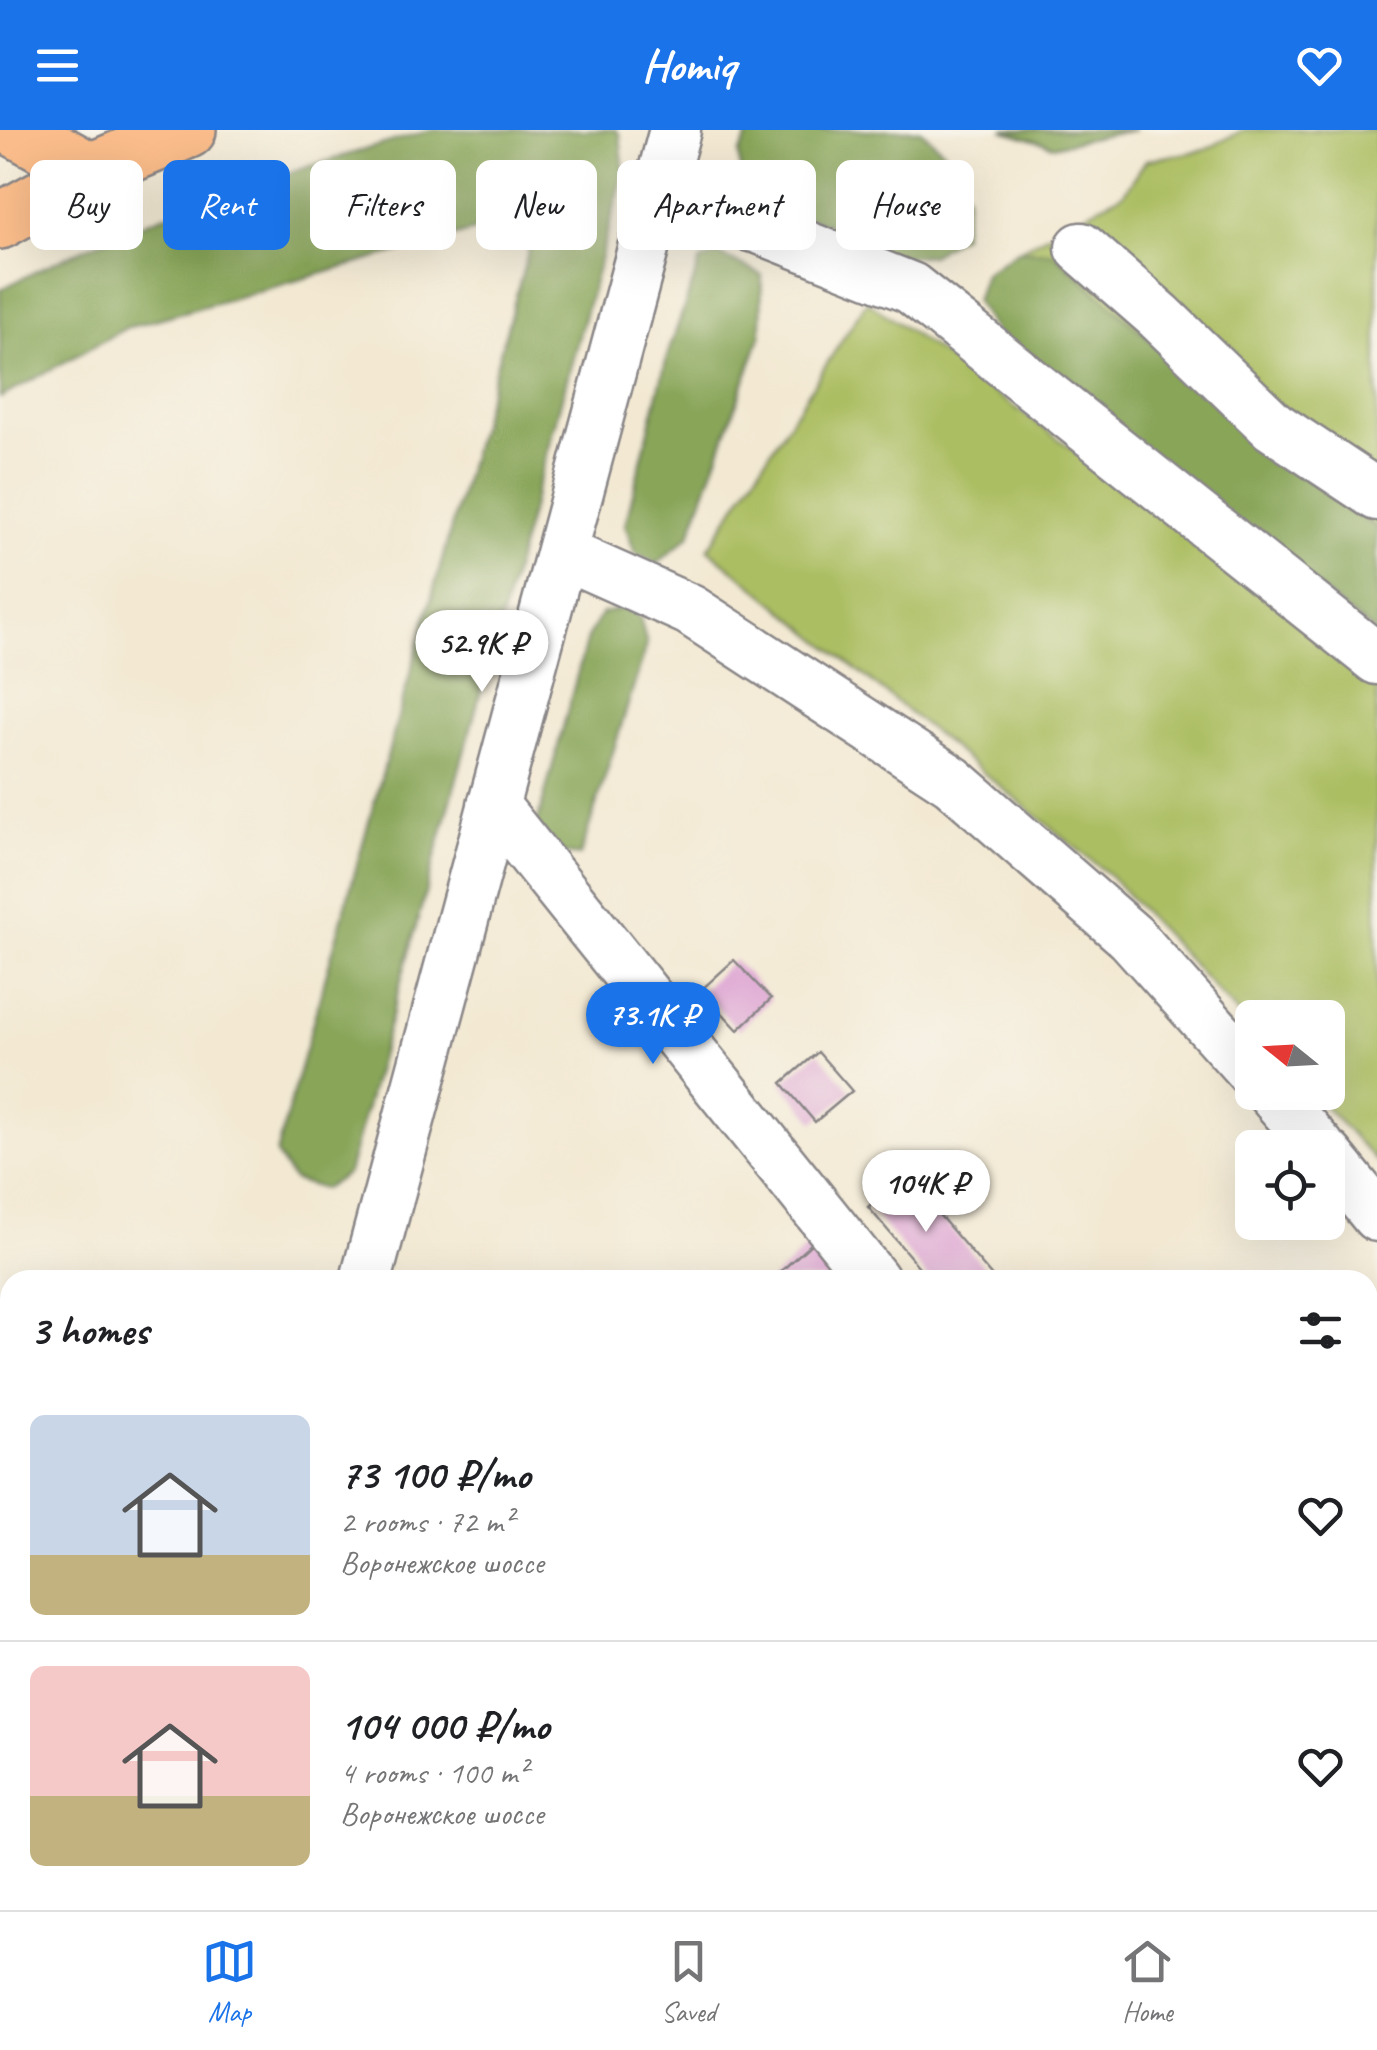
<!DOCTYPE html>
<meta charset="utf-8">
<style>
:root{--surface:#fff;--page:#f6f6f6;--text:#202124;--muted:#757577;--line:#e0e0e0;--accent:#1a73e8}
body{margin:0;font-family:Caveat,sans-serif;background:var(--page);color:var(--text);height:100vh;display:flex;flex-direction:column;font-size:38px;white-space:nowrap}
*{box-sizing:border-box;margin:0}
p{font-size:32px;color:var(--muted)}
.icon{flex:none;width:55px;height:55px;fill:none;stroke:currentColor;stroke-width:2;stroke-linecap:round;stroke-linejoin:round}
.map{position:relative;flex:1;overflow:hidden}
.side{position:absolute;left:0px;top:1140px;width:1378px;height:640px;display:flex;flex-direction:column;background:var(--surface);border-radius:30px 30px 0 0;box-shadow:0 10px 40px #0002}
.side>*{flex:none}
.hud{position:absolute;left:30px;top:30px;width:1318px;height:90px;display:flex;gap:20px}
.needle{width:65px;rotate:288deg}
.controls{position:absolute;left:1235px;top:870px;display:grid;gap:20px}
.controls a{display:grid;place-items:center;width:110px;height:110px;border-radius:15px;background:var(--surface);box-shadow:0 10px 40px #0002;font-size:50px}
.price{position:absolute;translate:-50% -85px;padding:0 22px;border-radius:35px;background:#fff;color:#222;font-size:32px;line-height:65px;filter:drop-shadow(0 2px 5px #0008)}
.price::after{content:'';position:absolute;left:50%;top:60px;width:30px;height:22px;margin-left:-15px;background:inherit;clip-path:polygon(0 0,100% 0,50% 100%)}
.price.current{background:var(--accent);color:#fff}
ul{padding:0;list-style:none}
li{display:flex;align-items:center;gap:30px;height:250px;padding:0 30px}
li+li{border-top:2px solid var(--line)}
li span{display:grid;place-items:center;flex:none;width:280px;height:200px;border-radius:15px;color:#555}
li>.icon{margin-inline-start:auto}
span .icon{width:120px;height:120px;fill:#fffc;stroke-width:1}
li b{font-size:42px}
h2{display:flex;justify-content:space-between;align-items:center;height:120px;padding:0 30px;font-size:42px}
.chip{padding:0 35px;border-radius:15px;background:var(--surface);box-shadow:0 10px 40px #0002;font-size:35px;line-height:90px}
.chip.current{background:var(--accent);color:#fff}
header{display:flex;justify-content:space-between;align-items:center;height:130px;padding:0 30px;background:var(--accent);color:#fff;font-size:45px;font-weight:600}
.dock{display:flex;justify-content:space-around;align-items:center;height:140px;border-top:2px solid var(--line);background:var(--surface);font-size:28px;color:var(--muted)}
.dock a{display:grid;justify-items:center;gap:5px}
.dock .current{color:var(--accent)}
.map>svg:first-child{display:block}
.industrial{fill:#c1c2dd}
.green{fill:#abbe62;stroke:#66704e;stroke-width:2.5}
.forest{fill:#88a558;stroke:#55644a;stroke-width:2.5}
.building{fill:#dda1d3}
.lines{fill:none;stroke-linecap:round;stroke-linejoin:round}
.minor-casing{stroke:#8a8687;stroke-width:55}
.major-casing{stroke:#8a8687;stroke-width:60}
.minor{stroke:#fff;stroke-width:50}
.major{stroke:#f9bc8a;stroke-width:55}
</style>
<header><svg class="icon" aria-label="menu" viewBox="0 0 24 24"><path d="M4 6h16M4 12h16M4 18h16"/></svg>Homiq<svg class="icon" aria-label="heart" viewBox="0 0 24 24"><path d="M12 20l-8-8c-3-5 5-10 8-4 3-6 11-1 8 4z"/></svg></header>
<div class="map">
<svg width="1377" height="1780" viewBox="0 0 1377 1780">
<rect width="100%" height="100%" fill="#f7f3e8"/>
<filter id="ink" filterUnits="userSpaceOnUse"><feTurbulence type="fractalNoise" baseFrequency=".01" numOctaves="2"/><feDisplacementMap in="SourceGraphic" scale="20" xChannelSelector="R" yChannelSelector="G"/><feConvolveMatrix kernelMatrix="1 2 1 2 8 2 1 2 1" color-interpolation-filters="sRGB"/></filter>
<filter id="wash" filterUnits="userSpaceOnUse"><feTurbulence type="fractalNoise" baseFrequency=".0048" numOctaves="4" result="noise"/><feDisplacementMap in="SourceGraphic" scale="40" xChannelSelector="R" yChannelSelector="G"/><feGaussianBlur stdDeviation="2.25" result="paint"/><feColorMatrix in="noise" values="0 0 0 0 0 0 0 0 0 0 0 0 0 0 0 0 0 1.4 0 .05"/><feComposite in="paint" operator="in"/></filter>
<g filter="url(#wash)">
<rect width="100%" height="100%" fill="#f3e9d3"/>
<path class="industrial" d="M 10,1418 L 10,1770 L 844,1770 L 833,1780 L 0,1780 L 0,1426 Z"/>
<path class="green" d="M 1243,0 L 1377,0 L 1377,402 L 1019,120 L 1124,63 L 1146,30 L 1205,20 Z
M 867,171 L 1205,414 L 1377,551 L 1377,1032 L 1312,963 L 1328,962 L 1328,888 L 1252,888 L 1252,899 L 1109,745 L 708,419 Z
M 1377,1613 L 1377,1780 L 1334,1780 L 1319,1770 L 1368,1770 L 1368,1628 Z"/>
<path class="forest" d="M 431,0 L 616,0 L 620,5 L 624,43 L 348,1043 L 324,1059 L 293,1050 L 276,1024 L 539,83 L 126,198 L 0,268 L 0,160 C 135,86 284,43 431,0 Z
M 751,0 L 921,0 L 944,21 L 967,66 L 962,105 L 931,125 L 893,128 L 840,99 L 791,81 L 741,55 L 739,24 Z
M 1002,0 L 1135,0 L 1053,16 Z
M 1019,120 L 1053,123 L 1309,351 L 1377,398 L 1377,504 L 1000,210 L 975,171 L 984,143 Z
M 718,124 L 762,145 L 761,205 L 690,405 L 657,434 L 635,423 L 625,395 L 668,223 L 700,132 Z
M 624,478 L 640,487 L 647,515 L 580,726 L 554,723 L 535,701 L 587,508 L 602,483 Z"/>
<g id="blocks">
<path class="building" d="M 734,830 L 771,869 L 738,900 L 701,860 Z
M 818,922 L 852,961 L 815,992 L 782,953 Z
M 905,1045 L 995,1150 L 930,1150 L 868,1077 Z
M 812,1113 L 844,1150 L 771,1150 Z
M 10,1764 L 10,1770 L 98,1770 L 86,1780 L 0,1780 L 0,1772 Z
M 741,1770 L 779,1770 L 787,1780 L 729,1780 Z"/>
</g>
</g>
<g filter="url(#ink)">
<use href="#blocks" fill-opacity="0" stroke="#8a8687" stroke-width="2.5"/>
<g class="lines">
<defs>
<path id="minor" d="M 656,72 L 759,98 L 911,158 L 1377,529
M 1081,118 L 1159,186 L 1273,296 L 1377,365
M 562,423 L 690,480 L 952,651 L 1131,807 L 1252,942
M 493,675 L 874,1150
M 1271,962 L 1320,1018
M 1328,1026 L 1377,1086
M 366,1150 L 675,0
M 0,1407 L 10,1401
M 1368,1556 L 1377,1542
M 1200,1770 L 1203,1780
M 1102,1780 L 1135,1770"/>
<path id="major" d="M 17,0 L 91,41
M 0,91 L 91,41 L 188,0"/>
</defs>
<use href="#minor" class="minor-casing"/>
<use href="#major" class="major-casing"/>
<use href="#minor" class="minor"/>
<use href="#major" class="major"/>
</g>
</g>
</svg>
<div class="controls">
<a><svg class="needle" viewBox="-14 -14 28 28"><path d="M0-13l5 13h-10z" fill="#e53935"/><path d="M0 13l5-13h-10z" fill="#757577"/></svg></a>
<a><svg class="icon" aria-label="locate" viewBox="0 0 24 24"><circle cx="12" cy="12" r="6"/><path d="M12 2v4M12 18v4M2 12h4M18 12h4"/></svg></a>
</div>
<b class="price" style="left:482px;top:565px">52.9K ₽</b>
<b class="price current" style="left:653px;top:937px">73.1K ₽</b>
<b class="price" style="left:926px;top:1105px">104K ₽</b>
<div class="hud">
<a class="chip">Buy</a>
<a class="chip current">Rent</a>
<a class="chip">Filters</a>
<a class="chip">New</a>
<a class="chip">Apartment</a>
<a class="chip">House</a>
</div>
<section class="side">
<h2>3 homes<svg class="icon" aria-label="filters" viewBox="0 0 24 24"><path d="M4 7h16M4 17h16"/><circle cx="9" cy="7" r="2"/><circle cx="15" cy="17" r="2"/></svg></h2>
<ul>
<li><span style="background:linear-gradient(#c9d6e8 70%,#c2b280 0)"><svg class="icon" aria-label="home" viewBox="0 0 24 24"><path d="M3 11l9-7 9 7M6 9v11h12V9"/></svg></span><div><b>73 100 ₽/mo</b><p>2 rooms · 72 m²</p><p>Воронежское шоссе</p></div><svg class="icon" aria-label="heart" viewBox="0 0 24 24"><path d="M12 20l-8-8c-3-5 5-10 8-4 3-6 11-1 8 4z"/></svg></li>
<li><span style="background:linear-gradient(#f6c9c9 65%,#c2b280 0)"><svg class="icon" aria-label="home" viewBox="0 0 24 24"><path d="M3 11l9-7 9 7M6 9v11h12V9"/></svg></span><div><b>104 000 ₽/mo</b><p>4 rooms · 100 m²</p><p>Воронежское шоссе</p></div><svg class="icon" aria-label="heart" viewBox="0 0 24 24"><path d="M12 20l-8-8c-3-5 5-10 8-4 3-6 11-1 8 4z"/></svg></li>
</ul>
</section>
</div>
<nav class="dock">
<a class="current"><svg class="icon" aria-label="map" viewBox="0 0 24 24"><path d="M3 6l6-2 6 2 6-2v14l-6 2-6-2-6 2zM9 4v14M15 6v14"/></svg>Map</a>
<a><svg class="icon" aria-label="saved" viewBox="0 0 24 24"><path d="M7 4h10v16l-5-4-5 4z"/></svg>Saved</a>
<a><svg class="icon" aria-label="home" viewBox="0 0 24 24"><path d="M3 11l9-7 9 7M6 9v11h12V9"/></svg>Home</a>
</nav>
